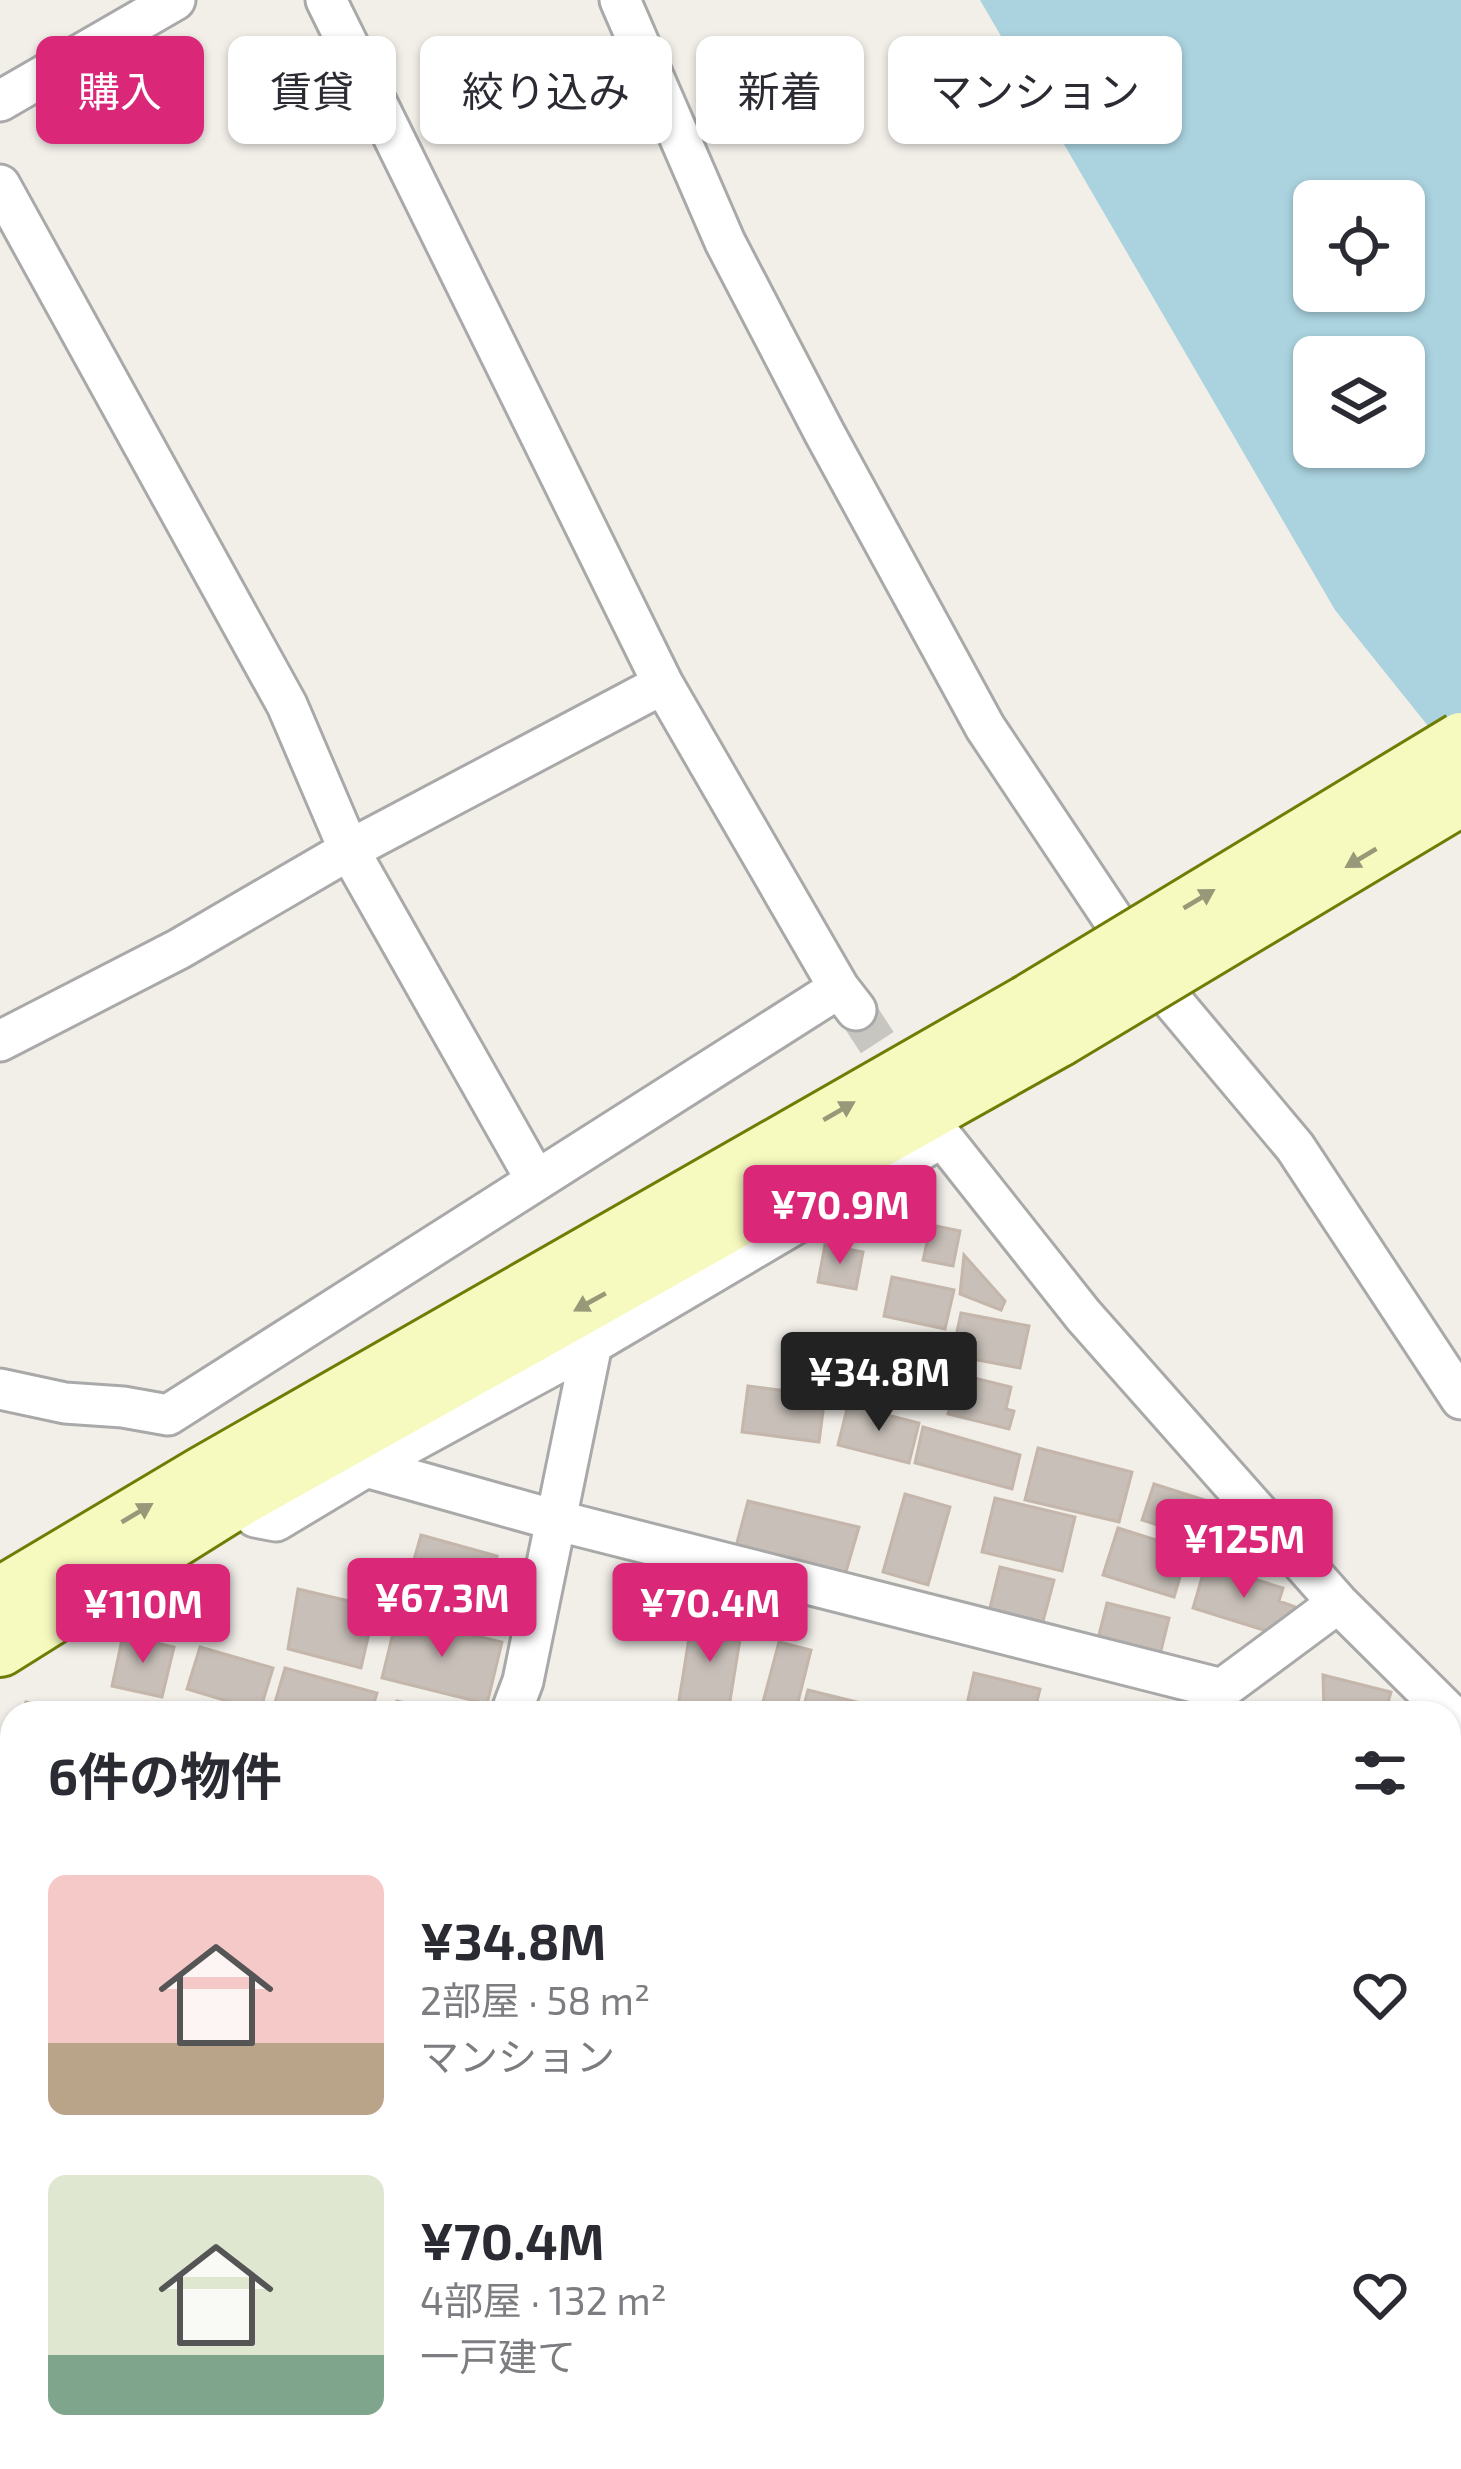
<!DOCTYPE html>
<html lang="ja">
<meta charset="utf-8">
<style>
:root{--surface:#fff;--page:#f7f7f7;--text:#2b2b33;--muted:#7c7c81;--accent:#db2777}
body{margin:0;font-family:"Exo 2","Noto Sans JP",sans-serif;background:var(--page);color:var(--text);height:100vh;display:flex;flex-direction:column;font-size:45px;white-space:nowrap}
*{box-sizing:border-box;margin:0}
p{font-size:39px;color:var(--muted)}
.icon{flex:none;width:66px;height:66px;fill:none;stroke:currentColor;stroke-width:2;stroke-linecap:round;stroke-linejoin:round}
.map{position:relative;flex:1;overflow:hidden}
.drawer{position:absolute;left:0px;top:1701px;width:1461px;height:768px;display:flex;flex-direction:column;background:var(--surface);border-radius:36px 36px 0 0;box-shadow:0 3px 9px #0004}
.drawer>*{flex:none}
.hud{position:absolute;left:36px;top:36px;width:1389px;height:108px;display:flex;gap:24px}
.fabs{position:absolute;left:1293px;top:180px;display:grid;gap:24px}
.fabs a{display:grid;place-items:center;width:132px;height:132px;border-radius:18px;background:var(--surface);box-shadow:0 3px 9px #0004;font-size:60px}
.price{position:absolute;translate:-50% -102px;padding:0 27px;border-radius:12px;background:var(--accent);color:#fff;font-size:39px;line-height:78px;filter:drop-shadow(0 3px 6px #0008)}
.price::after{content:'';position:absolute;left:50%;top:72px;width:36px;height:27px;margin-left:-18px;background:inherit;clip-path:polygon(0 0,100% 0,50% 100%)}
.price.current{background:#222;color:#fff}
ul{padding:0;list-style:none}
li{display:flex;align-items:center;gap:36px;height:300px;padding:0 48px}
li span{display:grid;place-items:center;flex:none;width:336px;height:240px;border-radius:18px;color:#555}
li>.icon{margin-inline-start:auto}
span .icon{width:144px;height:144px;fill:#fffc;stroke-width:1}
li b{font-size:51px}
h2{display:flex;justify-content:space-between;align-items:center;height:144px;padding:0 48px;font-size:51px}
.pill{padding:0 42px;border-radius:18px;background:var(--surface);box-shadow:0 3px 9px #0004;font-size:42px;line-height:108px}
.pill.current{background:var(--accent);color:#fff}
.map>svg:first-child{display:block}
.water{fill:#aad3df;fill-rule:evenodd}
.building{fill:#c7bfb8;stroke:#c4b6ab;stroke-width:3}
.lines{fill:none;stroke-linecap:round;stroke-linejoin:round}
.street-tunnel{stroke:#c8c6c1;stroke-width:39;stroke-dasharray:39 20;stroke-linecap:butt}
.street-casing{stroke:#a9a9a9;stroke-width:45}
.secondary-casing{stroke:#707d05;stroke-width:60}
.primary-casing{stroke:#a06b00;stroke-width:66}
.street{stroke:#fff;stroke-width:39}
.secondary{stroke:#f7fabf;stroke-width:54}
.primary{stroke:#fcd6a4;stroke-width:60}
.secondary-bridge-casing{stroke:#707d05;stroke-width:60;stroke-linecap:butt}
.secondary-bridge{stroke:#f7fabf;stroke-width:54}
.oneway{fill:#979978}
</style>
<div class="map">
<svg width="1461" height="2469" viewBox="0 0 1461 2469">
<rect width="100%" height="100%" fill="#f2efe9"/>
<path class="water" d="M 980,0 L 1461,0 L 1461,767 L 1335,610 ZM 1314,201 L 1404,201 L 1404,291 L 1314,291 ZM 1314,357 L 1404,357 L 1404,447 L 1314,447 Z"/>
<path class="building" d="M 931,1225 L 960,1231 L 953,1266 L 923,1260 Z
M 825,1245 L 863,1252 L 856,1289 L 818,1282 Z
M 964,1255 L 1005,1301 L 1001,1310 L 960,1294 Z
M 892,1277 L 954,1290 L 945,1329 L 884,1316 Z
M 961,1313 L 1029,1326 L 1020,1368 L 952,1355 Z
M 879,1346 L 940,1363 L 929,1404 L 864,1389 Z
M 958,1374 L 1011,1387 L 1006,1409 L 1014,1411 L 1009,1429 L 948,1414 Z
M 748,1386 L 825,1396 L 819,1442 L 742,1432 Z
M 848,1405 L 919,1423 L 909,1463 L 838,1445 Z
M 923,1427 L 1020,1455 L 1012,1489 L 915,1463 Z
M 1038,1448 L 1132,1472 L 1119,1522 L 1025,1500 Z
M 1154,1484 L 1217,1504 L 1205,1540 L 1142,1520 Z
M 905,1494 L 950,1507 L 928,1585 L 883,1572 Z
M 995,1498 L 1075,1517 L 1062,1571 L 982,1552 Z
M 748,1501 L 859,1527 L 843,1582 L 734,1554 Z
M 1118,1528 L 1188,1550 L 1174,1597 L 1103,1575 Z
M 421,1535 L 497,1556 L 482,1605 L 407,1584 Z
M 1206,1564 L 1283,1588 L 1279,1601 L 1295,1607 L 1286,1637 L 1193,1608 Z
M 1000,1567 L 1054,1580 L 1042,1625 L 989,1612 Z
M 298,1589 L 375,1607 L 361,1668 L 288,1649 Z
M 1107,1603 L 1169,1618 L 1158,1663 L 1096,1647 Z
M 693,1613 L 743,1621 L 728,1713 L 677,1713 Z
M 397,1617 L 502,1642 L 487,1704 L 382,1678 Z
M 123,1635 L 174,1647 L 162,1697 L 112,1686 Z
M 779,1642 L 811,1650 L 796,1710 L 763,1702 Z
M 200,1647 L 273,1668 L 260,1711 L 187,1689 Z
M 285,1668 L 377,1693 L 371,1713 L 272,1713 Z
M 974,1673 L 1040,1689 L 1034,1713 L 965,1713 Z
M 1323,1675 L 1391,1692 L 1385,1713 L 1324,1713 Z
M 808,1690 L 901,1713 L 802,1713 Z
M 397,1701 L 448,1713 L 394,1713 Z
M 26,1702 L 54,1709 L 52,1713 L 23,1713 Z
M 1449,1739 L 1461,1751 L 1461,2028 L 1452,2064 L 1449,2063 Z
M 0,1810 L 12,1812 L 12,1859 L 0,1857 Z
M 1449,2438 L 1461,2442 L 1461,2469 L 1402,2469 L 1406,2457 L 1449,2457 Z
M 1247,2457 L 1316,2457 L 1314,2469 L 1293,2469 L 1247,2460 Z"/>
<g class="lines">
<path class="street-tunnel" d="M 856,1010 L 914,1099"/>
<defs>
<path id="street" d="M 326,0 L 663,684 L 839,988 L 856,1010
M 620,0 L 725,242 L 825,434 L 985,727 L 1149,973 L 1295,1147 L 1461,1399
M 0,101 L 175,0
M 0,185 L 287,705 L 349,850 L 536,1180
M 0,1041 L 179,949 L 349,850 L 663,684
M 927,1118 L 1083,1315 L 1338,1603 L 1461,1725
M 0,1389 L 65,1403 L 123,1407 L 168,1415 L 839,988
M 366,1467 L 555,1520 L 1222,1689
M 241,1498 L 255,1517 L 276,1521 L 366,1467 L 592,1344 L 941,1138
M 1222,1689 L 1338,1603
M 511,1713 L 523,1681 L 592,1344
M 0,1764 L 12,1767
M 0,2112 L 12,2145
M 1449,2228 L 1461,2231"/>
<path id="secondary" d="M 0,1595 L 203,1474 L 1027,1003
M 0,1649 L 241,1498 L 1059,1039"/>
<path id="primary" d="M 0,2169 L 12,2172
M 1134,2457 L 1179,2469"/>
</defs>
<use href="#street" class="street-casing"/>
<use href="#secondary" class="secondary-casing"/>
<use href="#primary" class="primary-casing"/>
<use href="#street" class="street"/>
<use href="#secondary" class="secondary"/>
<use href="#primary" class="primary"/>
<defs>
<path id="secondary-bridge" d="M 1027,1003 L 1461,740
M 1059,1039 L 1461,798"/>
</defs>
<use href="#secondary-bridge" class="secondary-bridge-casing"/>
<use href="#secondary-bridge" class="secondary-bridge"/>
</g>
<defs><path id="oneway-solid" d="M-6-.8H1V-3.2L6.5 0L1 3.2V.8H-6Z" transform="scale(3)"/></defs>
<g class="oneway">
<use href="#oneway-solid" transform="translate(1361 858) rotate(149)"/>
<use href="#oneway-solid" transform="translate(1199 899) rotate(-31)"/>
<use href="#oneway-solid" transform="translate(839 1111) rotate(-30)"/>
<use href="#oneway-solid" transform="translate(590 1302) rotate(151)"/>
<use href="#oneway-solid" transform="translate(137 1513) rotate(-31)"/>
</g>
</svg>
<div class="fabs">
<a><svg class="icon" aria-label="locate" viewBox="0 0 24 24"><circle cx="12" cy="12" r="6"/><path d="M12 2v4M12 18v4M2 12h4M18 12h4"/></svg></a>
<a><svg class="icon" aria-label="layers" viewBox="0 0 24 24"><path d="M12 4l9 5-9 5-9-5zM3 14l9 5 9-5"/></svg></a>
</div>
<b class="price" style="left:840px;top:1267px">¥70.9M</b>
<b class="price current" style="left:879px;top:1434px">¥34.8M</b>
<b class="price" style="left:1244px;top:1601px">¥125M</b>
<b class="price" style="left:442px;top:1660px">¥67.3M</b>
<b class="price" style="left:710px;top:1665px">¥70.4M</b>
<b class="price" style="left:143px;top:1666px">¥110M</b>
<div class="hud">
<a class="pill current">購入</a>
<a class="pill">賃貸</a>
<a class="pill">絞り込み</a>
<a class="pill">新着</a>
<a class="pill">マンション</a>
</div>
<section class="drawer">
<h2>6件の物件<svg class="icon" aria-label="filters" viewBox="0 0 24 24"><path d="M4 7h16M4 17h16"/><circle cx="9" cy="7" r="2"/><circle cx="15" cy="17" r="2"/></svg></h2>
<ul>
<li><span style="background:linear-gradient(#f6c9c9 70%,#b9a48a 0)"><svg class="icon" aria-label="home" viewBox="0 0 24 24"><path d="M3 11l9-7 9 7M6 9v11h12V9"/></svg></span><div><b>¥34.8M</b><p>2部屋 · 58 m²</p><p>マンション</p></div><svg class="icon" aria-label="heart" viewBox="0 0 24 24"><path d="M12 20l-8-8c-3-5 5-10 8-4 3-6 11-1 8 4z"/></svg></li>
<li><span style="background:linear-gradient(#dfe7d0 75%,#7fa58c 0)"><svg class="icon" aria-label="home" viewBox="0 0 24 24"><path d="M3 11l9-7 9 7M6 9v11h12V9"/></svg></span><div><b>¥70.4M</b><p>4部屋 · 132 m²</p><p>一戸建て</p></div><svg class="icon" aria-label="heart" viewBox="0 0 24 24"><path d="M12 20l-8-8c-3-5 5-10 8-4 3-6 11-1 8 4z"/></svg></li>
</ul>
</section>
</div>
